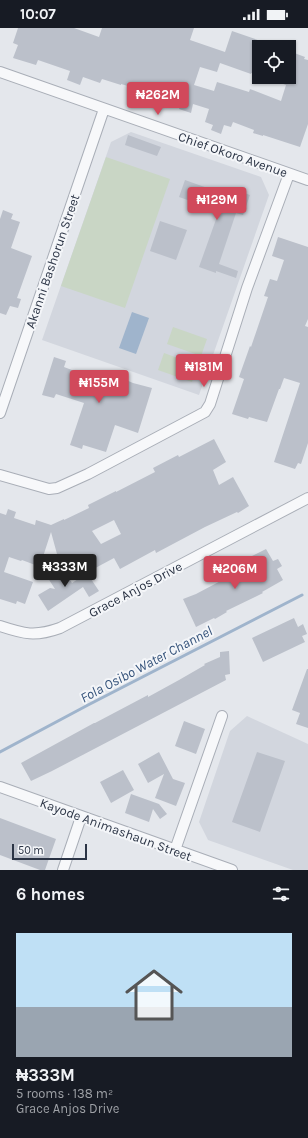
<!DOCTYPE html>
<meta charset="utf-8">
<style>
:root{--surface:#171b24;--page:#20242c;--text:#f1f3f6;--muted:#9ea1a6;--accent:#d1495b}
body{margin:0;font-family:Karla,sans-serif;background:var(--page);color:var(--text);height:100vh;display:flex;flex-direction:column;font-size:15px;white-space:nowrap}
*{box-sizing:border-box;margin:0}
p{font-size:13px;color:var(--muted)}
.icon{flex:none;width:22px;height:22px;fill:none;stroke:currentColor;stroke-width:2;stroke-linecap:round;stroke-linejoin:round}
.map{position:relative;height:842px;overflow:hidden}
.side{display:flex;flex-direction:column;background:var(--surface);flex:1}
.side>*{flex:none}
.fabs{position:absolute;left:252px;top:12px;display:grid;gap:8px}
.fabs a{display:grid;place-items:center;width:44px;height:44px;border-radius:0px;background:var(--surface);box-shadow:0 1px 3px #0004;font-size:20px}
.scale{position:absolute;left:12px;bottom:10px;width:75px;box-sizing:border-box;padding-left:4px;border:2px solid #2b3445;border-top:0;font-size:11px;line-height:14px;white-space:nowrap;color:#2b3445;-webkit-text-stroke:3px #f4f6f9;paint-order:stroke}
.price{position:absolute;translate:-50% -34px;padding:0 9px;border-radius:4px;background:var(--accent);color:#fff;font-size:13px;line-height:26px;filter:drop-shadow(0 1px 2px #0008)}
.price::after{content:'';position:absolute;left:50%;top:24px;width:12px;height:9px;margin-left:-6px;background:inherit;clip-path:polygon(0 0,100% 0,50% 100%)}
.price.selected{background:#222;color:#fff}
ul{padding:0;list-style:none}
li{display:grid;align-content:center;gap:8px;height:212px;padding:0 16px}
li span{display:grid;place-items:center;height:124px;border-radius:0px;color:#555}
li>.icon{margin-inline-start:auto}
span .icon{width:72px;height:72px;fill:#fffc;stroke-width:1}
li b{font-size:17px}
h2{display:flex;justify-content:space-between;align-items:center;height:48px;padding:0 16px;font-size:17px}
.status{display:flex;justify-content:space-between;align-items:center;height:28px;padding:0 20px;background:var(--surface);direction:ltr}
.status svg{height:11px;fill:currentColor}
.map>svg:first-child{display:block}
.built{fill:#d2d6de}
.green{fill:#c9d6c5}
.water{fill:#9fb4cc}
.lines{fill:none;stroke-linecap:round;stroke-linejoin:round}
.stream{stroke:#9fb4cc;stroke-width:3}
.building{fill:#bbc0ca;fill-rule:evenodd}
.street-casing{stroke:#a9aeb7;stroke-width:12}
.street{stroke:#f7f8fa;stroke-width:10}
.labels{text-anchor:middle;stroke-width:4;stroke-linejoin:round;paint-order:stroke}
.street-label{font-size:13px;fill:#2b3445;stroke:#f4f6f9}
.water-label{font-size:14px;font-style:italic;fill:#34527a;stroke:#f4f6f9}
</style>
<div class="status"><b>10:07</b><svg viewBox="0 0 49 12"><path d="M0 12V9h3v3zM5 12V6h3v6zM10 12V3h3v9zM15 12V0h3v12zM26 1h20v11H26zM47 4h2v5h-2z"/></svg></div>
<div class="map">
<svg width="308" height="842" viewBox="0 0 308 842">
<rect width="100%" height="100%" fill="#e4e7ec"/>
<path class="built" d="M 131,104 L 261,149 L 269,167 L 199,367 L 42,312 L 111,114 Z
M 247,688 L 308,716 L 308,842 L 293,842 L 208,812 L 199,794 L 230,703 Z"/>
<path class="green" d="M 106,129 L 170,151 L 125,280 L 61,258 Z
M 173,299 L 207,311 L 201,328 L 167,316 Z
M 164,325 L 197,337 L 192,354 L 158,342 Z"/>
<path class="water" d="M 132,284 L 149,290 L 136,326 L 119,320 Z"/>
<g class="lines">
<path class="stream" d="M 0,724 L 88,677 L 302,567"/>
</g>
<path class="building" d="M 18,0 L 74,0 L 99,9 L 102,0 L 194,0 L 190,12 L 225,24 L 232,3 L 275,18 L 275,19 L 259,19 L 259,48 L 251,45 L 251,46 L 220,35 L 217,44 L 200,39 L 194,57 L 214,63 L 217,54 L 249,64 L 250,61 L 281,73 L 286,57 L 267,50 L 267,49 L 289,49 L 289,23 L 305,29 L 304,31 L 308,32 L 308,96 L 300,119 L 263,107 L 263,108 L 253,105 L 254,102 L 233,94 L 231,99 L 224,97 L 221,106 L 211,102 L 213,97 L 205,94 L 209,81 L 193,76 L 191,85 L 179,81 L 182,73 L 167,68 L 163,79 L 139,70 L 142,62 L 121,56 L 121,57 L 102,51 L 100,55 L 83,49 L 80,57 L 67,52 L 70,43 L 38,32 L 36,37 L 13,30 L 18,17 L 13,15 Z
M 128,107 L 161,119 L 157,128 L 125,117 Z
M 185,152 L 227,167 L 230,160 L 250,167 L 243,187 L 236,185 L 219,236 L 238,243 L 236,250 L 216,243 L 216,245 L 199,239 L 219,183 L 179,169 Z
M 3,182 L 13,186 L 11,191 L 20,194 L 11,220 L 32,228 L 17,270 L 21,271 L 18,280 L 10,278 L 6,287 L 0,285 L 0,191 Z
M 160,193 L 187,202 L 176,232 L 150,223 Z
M 278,209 L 308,219 L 308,291 L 305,298 L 308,299 L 308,415 L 301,436 L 298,435 L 295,441 L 274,434 L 300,355 L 284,350 L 280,361 L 279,361 L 267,394 L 249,389 L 248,391 L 232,386 L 244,351 L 239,349 L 250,318 L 251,319 L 268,269 L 264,268 L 270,251 L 277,253 L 284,232 L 272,228 Z
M 54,329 L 66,333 L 64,339 L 93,350 L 95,344 L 116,351 L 117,348 L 133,355 L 152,360 L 138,405 L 115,397 L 106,424 L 83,417 L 82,421 L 70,417 L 84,375 L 56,366 L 54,370 L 42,367 Z
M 214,411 L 226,434 L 213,442 L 219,457 L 233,449 L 249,478 L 238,485 L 237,484 L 205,499 L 156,525 L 155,522 L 120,541 L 114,530 L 86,545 L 78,527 L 60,537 L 51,504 L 40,538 L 39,536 L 38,538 L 22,532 L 21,533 L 9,529 L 4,544 L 33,554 L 25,576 L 17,573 L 16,576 L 0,571 L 0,485 L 6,487 L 8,481 L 16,484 L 14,490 L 35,497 L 36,492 L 51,497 L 64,491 L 64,492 L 89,480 L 88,477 L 116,463 L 116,464 L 155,444 L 153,440 L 178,427 L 179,429 ZM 114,492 L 121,506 L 101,516 L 92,503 Z
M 266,521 L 273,533 L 278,531 L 282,538 L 277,541 L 283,552 L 262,564 L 263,565 L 226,583 L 227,584 L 215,591 L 214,590 L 196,599 L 183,571 L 196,566 L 230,548 L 230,549 L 256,535 L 252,528 Z
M 61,538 L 72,555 L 87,545 L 99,563 L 89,569 L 83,559 L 48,583 L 38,567 L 50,560 L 55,561 L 46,547 Z
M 294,590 L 298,599 L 303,596 L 307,606 L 302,608 L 305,614 L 263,634 L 252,610 Z
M 229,623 L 230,646 L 225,647 L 226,652 L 52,743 L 31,753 L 21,735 L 94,695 L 95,695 L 148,667 L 148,669 L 179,652 L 205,637 L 204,636 L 220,629 L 220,624 Z
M 307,641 L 308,641 L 308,700 L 296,696 L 300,685 L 292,682 Z
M 184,693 L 205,701 L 196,726 L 175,718 Z
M 159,724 L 173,751 L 185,755 L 176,778 L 155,770 L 164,746 L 148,755 L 138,736 Z
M 257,724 L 285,733 L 260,804 L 232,794 Z
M 123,742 L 134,762 L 111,775 L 100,754 Z
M 131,766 L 159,776 L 167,786 L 160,791 L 153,781 L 149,794 L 125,785 Z
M 0,790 L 56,811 L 45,842 L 40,842 L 0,827 Z"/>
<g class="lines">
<defs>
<path id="street" d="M 0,44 L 308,152
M 0,385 L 104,81
M 0,447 L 49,461 L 57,460 L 88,446 L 205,384 L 210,376 L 247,260 L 289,146
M 0,598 C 24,606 35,609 60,600 L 308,470
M 0,759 L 232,842
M 175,822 L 222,688
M 63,842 L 81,789"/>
</defs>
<use href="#street" class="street-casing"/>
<use href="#street" class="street"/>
</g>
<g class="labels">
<g class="street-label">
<text transform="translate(233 126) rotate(19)" y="5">Chief Okoro Avenue</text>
<text transform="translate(52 233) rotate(-71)" y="5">Akanni Bashorun Street</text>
<text transform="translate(135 561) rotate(-28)" y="5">Grace Anjos Drive</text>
<text transform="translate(116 801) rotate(20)" y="5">Kayode Animashaun Street</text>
</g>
<g class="water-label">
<text transform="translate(146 636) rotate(-28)" y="5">Fola Osibo Water Channel</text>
</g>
</g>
</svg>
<div class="fabs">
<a><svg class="icon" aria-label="locate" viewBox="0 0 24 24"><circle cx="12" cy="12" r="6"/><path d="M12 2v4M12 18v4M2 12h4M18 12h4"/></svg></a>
</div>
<div class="scale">50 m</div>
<b class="price" style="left:158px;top:88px">₦262M</b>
<b class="price" style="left:217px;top:193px">₦129M</b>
<b class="price" style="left:204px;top:360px">₦181M</b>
<b class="price" style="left:99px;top:376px">₦155M</b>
<b class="price selected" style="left:65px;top:560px">₦333M</b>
<b class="price" style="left:235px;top:562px">₦206M</b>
</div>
<section class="side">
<h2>6 homes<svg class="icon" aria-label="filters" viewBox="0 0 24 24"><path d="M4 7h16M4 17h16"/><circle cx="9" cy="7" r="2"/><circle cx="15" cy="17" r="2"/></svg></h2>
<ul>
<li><span style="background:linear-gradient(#bfe0f5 60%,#9aa5b1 0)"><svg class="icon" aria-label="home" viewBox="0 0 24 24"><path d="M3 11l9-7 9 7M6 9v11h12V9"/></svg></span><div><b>₦333M</b><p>5 rooms · 138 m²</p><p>Grace Anjos Drive</p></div></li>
</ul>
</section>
